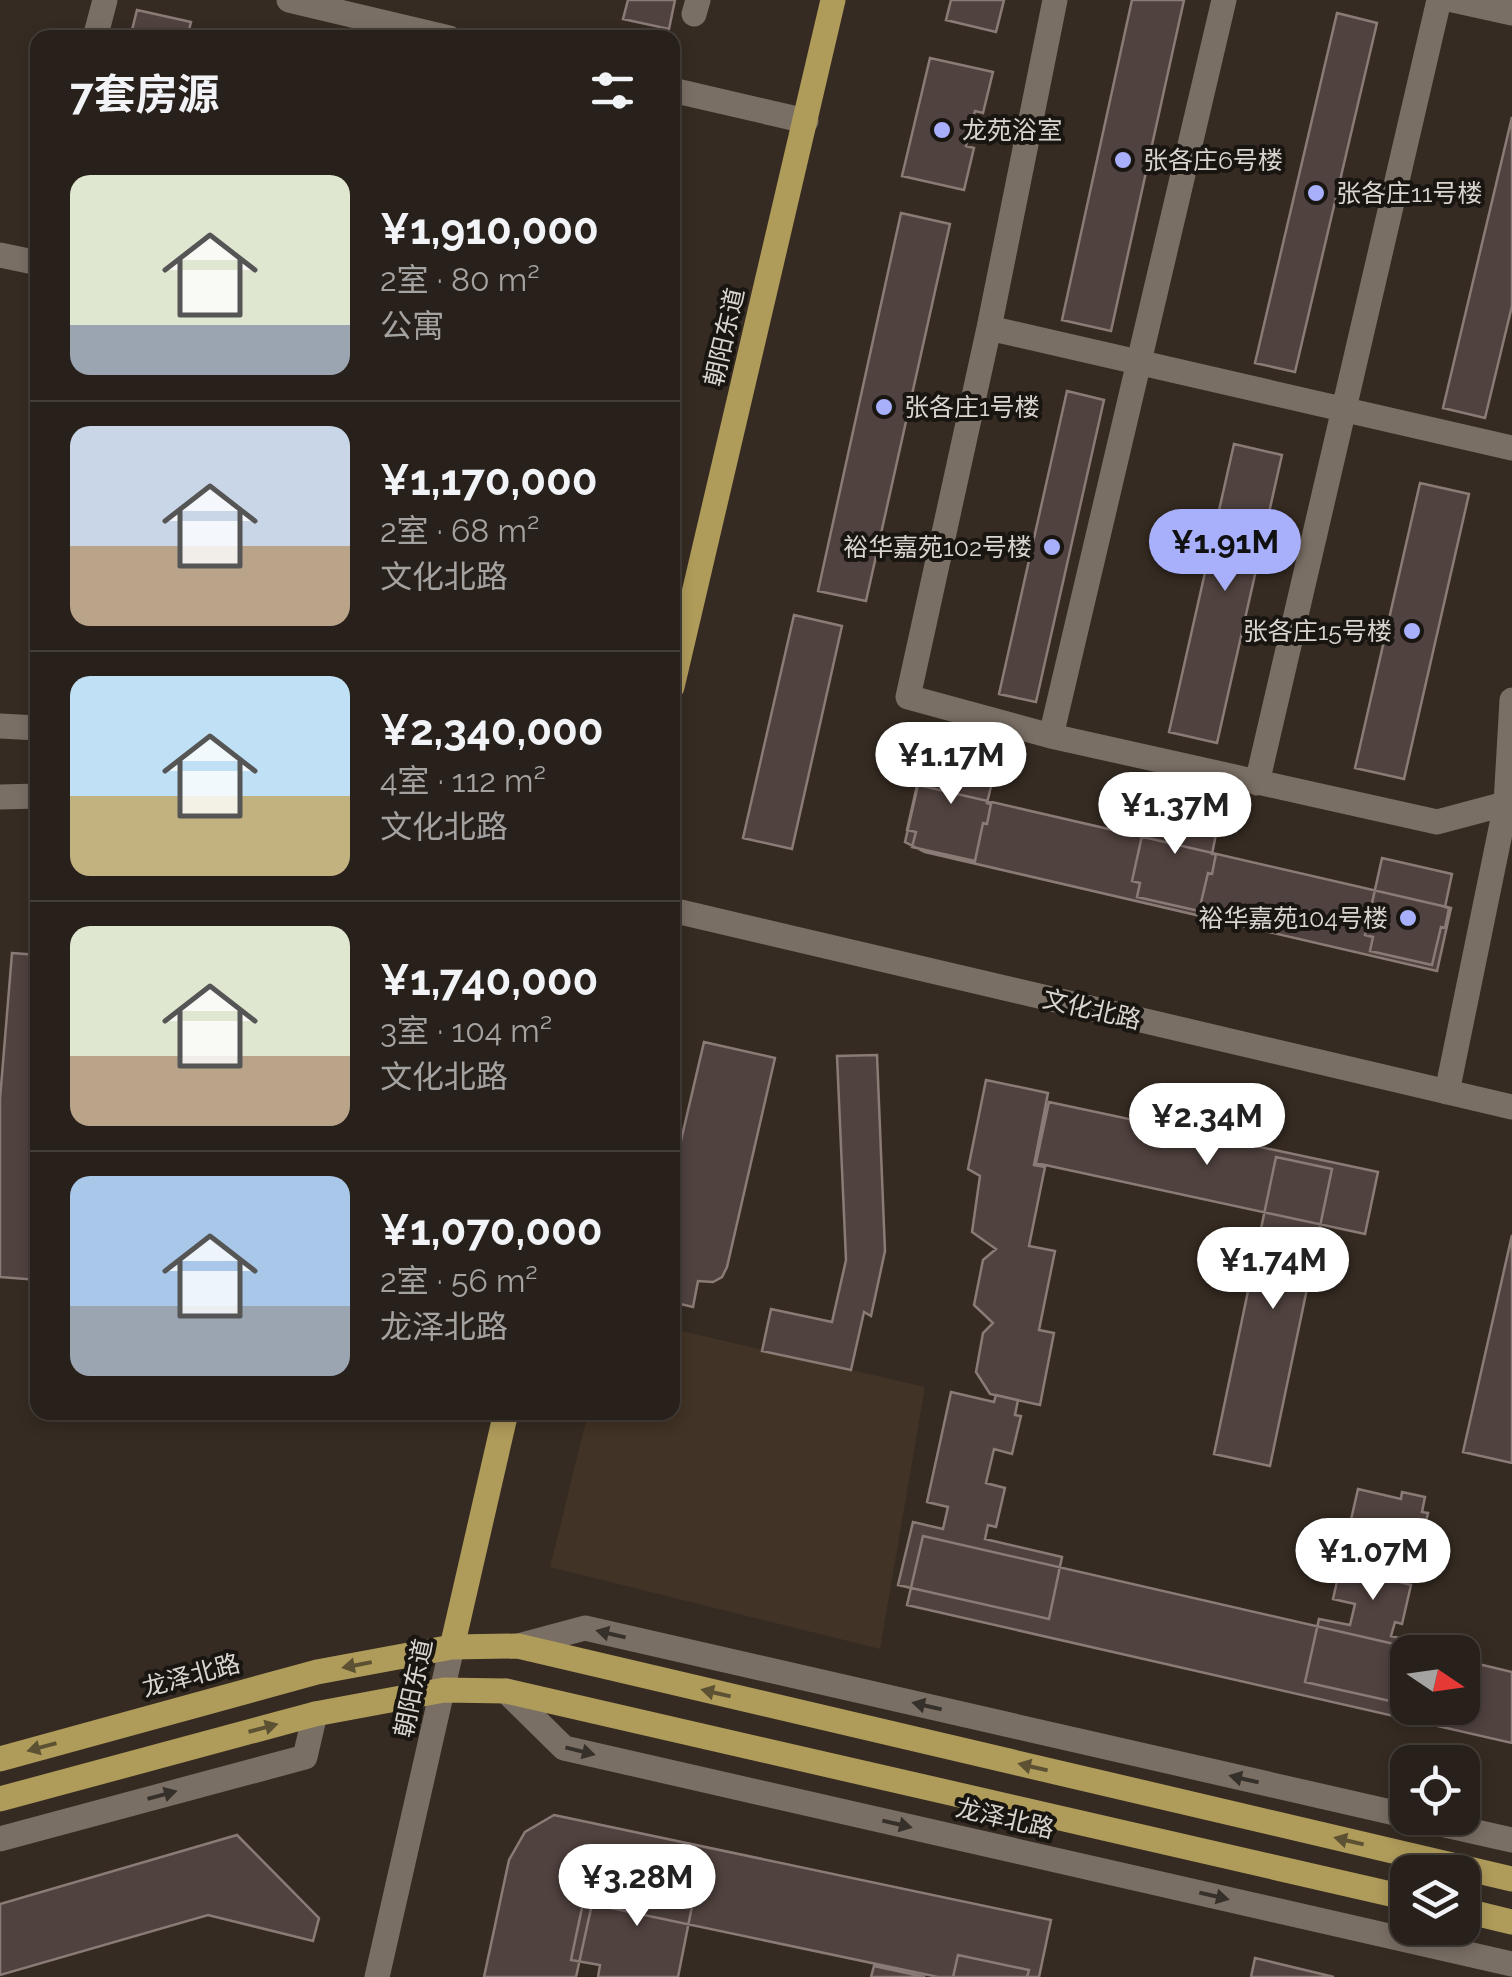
<!DOCTYPE html>
<html lang="zh">
<meta charset="utf-8">
<style>
:root{--surface:#28201a;--page:#302823;--text:#f1f3f6;--muted:#a5a3a2;--line:#443e39;--accent:#a8b0fc}
body{margin:0;font-family:Raleway,"Noto Sans SC",sans-serif;background:var(--page);color:var(--text);height:100vh;display:flex;flex-direction:column;font-size:38px;white-space:nowrap}
*{box-sizing:border-box;margin:0}
p{font-size:32px;color:var(--muted)}
.icon{flex:none;width:55px;height:55px;fill:none;stroke:currentColor;stroke-width:2;stroke-linecap:round;stroke-linejoin:round}
.map{position:relative;flex:1;overflow:hidden}
.details{position:absolute;left:30px;top:30px;width:650px;height:1390px;display:flex;flex-direction:column;background:var(--surface);border-radius:20px;box-shadow:0 5px 15px #0003,0 0 0 2px var(--line)}
.details>*{flex:none}
.needle{width:65px;rotate:103deg}
.buttons{position:absolute;left:1390px;top:1635px;display:grid;gap:20px}
.buttons a{display:grid;place-items:center;width:90px;height:90px;border-radius:20px;background:var(--surface);box-shadow:0 5px 15px #0003,0 0 0 2px var(--line);font-size:50px}
.price{position:absolute;translate:-50% -85px;padding:0 22px;border-radius:35px;background:#fff;color:#222;font-size:32px;line-height:65px;filter:drop-shadow(0 2px 5px #0008)}
.price::after{content:'';position:absolute;left:50%;top:60px;width:30px;height:22px;margin-left:-15px;background:inherit;clip-path:polygon(0 0,100% 0,50% 100%)}
.price.current{background:var(--accent);color:#111}
ul{padding:0;list-style:none}
li{display:flex;align-items:center;gap:30px;height:250px;padding:0 40px}
li+li{border-top:2px solid var(--line)}
li span{display:grid;place-items:center;flex:none;width:280px;height:200px;border-radius:20px;color:#555}
li>.icon{margin-inline-start:auto}
span .icon{width:120px;height:120px;fill:#fffc;stroke-width:1}
li b{font-size:42px}
h2{display:flex;justify-content:space-between;align-items:center;height:120px;padding:0 40px;font-size:42px}
.map>svg:first-child{display:block}
.built{fill:#413325}
.building{fill:#50423e;stroke:#8b7b77;stroke-width:2.5}
.lines{fill:none;stroke-linecap:round;stroke-linejoin:round}
.minor{stroke:#7a6f65;stroke-width:25}
.major{stroke:#af9b5a;stroke-width:25}
.oneway{fill:#36302a}
.oneway2{fill:#5c5132}
.poi-dot{fill:#a8b0fc;stroke:#191511;stroke-width:4}
.labels{text-anchor:middle;stroke-width:8;stroke-linejoin:round;paint-order:stroke}
.poi-label{font-size:25px;fill:#dad4ce;stroke:#191511;text-anchor:start}
.street-label{font-size:25px;fill:#dad4ce;stroke:#191511}
</style>
<div class="map">
<svg width="1512" height="1977" viewBox="0 0 1512 1977">
<rect width="100%" height="100%" fill="#352b22"/>
<path class="built" d="M 673,1329 L 925,1387 L 880,1649 L 550,1567 L 588,1413 L 672,1412 Z"/>
<path class="building" d="M 628,0 L 675,0 L 669,29 L 623,19 Z
M 951,0 L 1004,0 L 996,32 L 946,20 Z
M 1132,0 L 1184,0 L 1111,331 L 1062,320 Z
M 137,10 L 191,22 L 187,38 L 130,38 Z
M 1337,13 L 1377,23 L 1295,372 L 1255,363 Z
M 930,58 L 993,72 L 983,113 L 975,111 L 966,146 L 974,148 L 964,190 L 902,176 Z
M 1512,117 L 1512,306 L 1485,418 L 1443,408 Z
M 901,213 L 950,224 L 866,601 L 818,591 Z
M 1067,391 L 1104,400 L 1036,702 L 999,694 Z
M 1234,444 L 1282,455 L 1217,743 L 1169,732 Z
M 1420,483 L 1469,494 L 1404,779 L 1355,768 Z
M 794,615 L 842,626 L 792,849 L 743,838 Z
M 924,754 L 995,770 L 987,803 L 991,804 L 987,824 L 983,823 L 975,861 L 912,847 L 916,832 L 907,830 Z
M 918,785 L 1451,908 L 1437,971 L 925,852 L 905,842 Z
M 1149,804 L 1219,820 L 1212,854 L 1216,854 L 1212,874 L 1208,873 L 1199,911 L 1137,897 L 1140,883 L 1132,881 Z
M 1382,858 L 1452,874 L 1445,907 L 1449,908 L 1445,928 L 1441,927 L 1432,965 L 1370,951 L 1373,937 L 1365,935 Z
M 12,953 L 38,955 L 38,1280 L 0,1277 L 0,1099 Z
M 704,1042 L 775,1058 L 727,1267 L 722,1277 L 713,1282 L 698,1281 L 693,1307 L 672,1302 L 672,1179 Z
M 877,1055 L 885,1251 L 871,1316 L 864,1312 L 851,1370 L 762,1351 L 771,1309 L 832,1322 L 846,1260 L 837,1056 Z
M 986,1080 L 1048,1093 L 1034,1165 L 1045,1167 L 1029,1246 L 1055,1251 L 1039,1330 L 1054,1333 L 1040,1405 L 990,1394 L 976,1372 L 983,1333 L 993,1323 L 974,1305 L 983,1260 L 996,1249 L 972,1232 L 980,1176 L 968,1169 Z
M 1049,1102 L 1378,1172 L 1365,1234 L 1036,1163 Z
M 1276,1157 L 1332,1169 L 1270,1466 L 1214,1454 Z
M 1512,1235 L 1512,1463 L 1463,1452 Z
M 951,1392 L 994,1402 L 996,1395 L 1018,1400 L 1015,1415 L 1021,1416 L 1012,1454 L 994,1449 L 986,1483 L 1005,1488 L 996,1527 L 988,1525 L 985,1539 L 1062,1557 L 1049,1619 L 898,1585 L 913,1522 L 943,1529 L 948,1507 L 927,1502 Z
M 1358,1489 L 1401,1499 L 1402,1492 L 1425,1497 L 1422,1512 L 1428,1513 L 1419,1551 L 1400,1546 L 1392,1580 L 1411,1585 L 1402,1624 L 1395,1622 L 1391,1636 L 1469,1654 L 1462,1684 L 1462,1652 L 1408,1652 L 1408,1705 L 1305,1682 L 1319,1619 L 1350,1625 L 1355,1604 L 1333,1599 Z
M 923,1536 L 1429,1652 L 1408,1652 L 1408,1708 L 1462,1708 L 1462,1660 L 1512,1672 L 1512,1743 L 907,1605 Z
M 1416,1708 L 1457,1708 L 1455,1716 Z
M 554,1815 L 1051,1920 L 1039,1977 L 938,1977 L 592,1904 L 576,1977 L 484,1977 L 509,1860 L 525,1832 Z
M 237,1835 L 319,1918 L 313,1941 L 208,1915 L 0,1975 L 0,1904 Z
M 620,1871 L 696,1886 L 678,1977 L 598,1977 L 600,1965 L 571,1960 L 583,1903 L 612,1908 Z
M 958,1955 L 1029,1970 L 1027,1977 L 953,1977 Z
M 1255,1958 L 1334,1977 L 1251,1977 Z
M 874,1966 L 925,1977 L 871,1977 Z"/>
<g class="lines">
<path class="minor" d="M 289,0 L 449,38
M 1453,0 L 1512,13
M 694,14 L 698,0
M 95,38 L 105,0
M 672,90 L 806,121
M 0,255 L 38,263
M 989,328 L 1055,0
M 1512,448 L 989,328 L 908,697 L 1051,736 L 1437,822 L 1512,802
M 0,726 L 38,728
M 1051,736 L 1224,0
M 1257,783 L 1439,0
M 0,797 L 38,796
M 672,910 L 1512,1107
M 1447,1092 L 1506,804 L 1512,700
M 518,1646 L 585,1628 L 1408,1816
M 506,1691 L 564,1748 L 1512,1964
M 1414,1818 L 1512,1840
M 0,1839 L 305,1757 L 315,1714
M 377,1977 L 452,1647"/>
<path class="major" d="M 672,687 L 833,0
M 452,1647 L 506,1412
M 0,1759 L 317,1672 L 452,1647 L 518,1646 L 1512,1879
M 0,1799 L 315,1714 L 444,1690 L 506,1691 L 1408,1898
M 1462,1910 L 1512,1922"/>
</g>
<defs><path id="oneway-solid" d="M-6-.8H1V-3.2L6.5 0L1 3.2V.8H-6Z" transform="scale(2.5)"/></defs>
<g class="oneway">
<use href="#oneway-solid" transform="translate(611 1634) rotate(-167)"/>
<use href="#oneway-solid" transform="translate(927 1706) rotate(-167)"/>
<use href="#oneway-solid" transform="translate(580 1751) rotate(14)"/>
<use href="#oneway-solid" transform="translate(1244 1779) rotate(-167)"/>
<use href="#oneway-solid" transform="translate(162 1795) rotate(-15)"/>
<use href="#oneway-solid" transform="translate(897 1824) rotate(13)"/>
<use href="#oneway-solid" transform="translate(1214 1896) rotate(13)"/>
</g>
<g class="oneway2">
<use href="#oneway-solid" transform="translate(357 1665) rotate(169)"/>
<use href="#oneway-solid" transform="translate(716 1693) rotate(-167)"/>
<use href="#oneway-solid" transform="translate(263 1728) rotate(-15)"/>
<use href="#oneway-solid" transform="translate(42 1747) rotate(165)"/>
<use href="#oneway-solid" transform="translate(1033 1767) rotate(-167)"/>
<use href="#oneway-solid" transform="translate(1349 1841) rotate(-167)"/>
</g>
<g class="poi-dot">
<circle cx="942" cy="130" r="10"/>
<circle cx="1123" cy="160" r="10"/>
<circle cx="1316" cy="193" r="10"/>
<circle cx="884" cy="407" r="10"/>
<circle cx="1052" cy="547" r="10"/>
<circle cx="1412" cy="631" r="10"/>
<circle cx="1408" cy="918" r="10"/>
</g>
<g class="labels">
<g class="poi-label">
<text x="962" y="139">龙苑浴室</text>
<text x="1143" y="169">张各庄6号楼</text>
<text x="1336" y="202">张各庄11号楼</text>
<text x="904" y="416">张各庄1号楼</text>
<text x="1032" y="556" text-anchor="end">裕华嘉苑102号楼</text>
<text x="1392" y="640" text-anchor="end">张各庄15号楼</text>
<text x="1388" y="927" text-anchor="end">裕华嘉苑104号楼</text>
</g>
<g class="street-label">
<text transform="translate(724 337) rotate(-77)" y="9">朝阳东道</text>
<text transform="translate(1092 1009) rotate(13)" y="9">文化北路</text>
<text transform="translate(191 1675) rotate(-15)" y="9">龙泽北路</text>
<text transform="translate(413 1688) rotate(-78)" y="9">朝阳东道</text>
<text transform="translate(1005 1818) rotate(13)" y="9">龙泽北路</text>
</g>
</g>
</svg>
<div class="buttons">
<a><svg class="needle" viewBox="-14 -14 28 28"><path d="M0-13l5 13h-10z" fill="#e53935"/><path d="M0 13l5-13h-10z" fill="#a5a3a2"/></svg></a>
<a><svg class="icon" aria-label="locate" viewBox="0 0 24 24"><circle cx="12" cy="12" r="6"/><path d="M12 2v4M12 18v4M2 12h4M18 12h4"/></svg></a>
<a><svg class="icon" aria-label="layers" viewBox="0 0 24 24"><path d="M12 4l9 5-9 5-9-5zM3 14l9 5 9-5"/></svg></a>
</div>
<b class="price current" style="left:1225px;top:594px">¥1.91M</b>
<b class="price" style="left:951px;top:807px">¥1.17M</b>
<b class="price" style="left:1175px;top:857px">¥1.37M</b>
<b class="price" style="left:1207px;top:1168px">¥2.34M</b>
<b class="price" style="left:1273px;top:1312px">¥1.74M</b>
<b class="price" style="left:1373px;top:1603px">¥1.07M</b>
<b class="price" style="left:637px;top:1929px">¥3.28M</b>
<section class="details">
<h2>7套房源<svg class="icon" aria-label="filters" viewBox="0 0 24 24"><path d="M4 7h16M4 17h16"/><circle cx="9" cy="7" r="2"/><circle cx="15" cy="17" r="2"/></svg></h2>
<ul>
<li><span style="background:linear-gradient(#dfe7d0 75%,#9aa5b1 0)"><svg class="icon" aria-label="home" viewBox="0 0 24 24"><path d="M3 11l9-7 9 7M6 9v11h12V9"/></svg></span><div><b>¥1,910,000</b><p>2室 · 80 m²</p><p>公寓</p></div></li>
<li><span style="background:linear-gradient(#c9d6e8 60%,#b9a48a 0)"><svg class="icon" aria-label="home" viewBox="0 0 24 24"><path d="M3 11l9-7 9 7M6 9v11h12V9"/></svg></span><div><b>¥1,170,000</b><p>2室 · 68 m²</p><p>文化北路</p></div></li>
<li><span style="background:linear-gradient(#bfe0f5 60%,#c2b280 0)"><svg class="icon" aria-label="home" viewBox="0 0 24 24"><path d="M3 11l9-7 9 7M6 9v11h12V9"/></svg></span><div><b>¥2,340,000</b><p>4室 · 112 m²</p><p>文化北路</p></div></li>
<li><span style="background:linear-gradient(#dfe7d0 65%,#b9a48a 0)"><svg class="icon" aria-label="home" viewBox="0 0 24 24"><path d="M3 11l9-7 9 7M6 9v11h12V9"/></svg></span><div><b>¥1,740,000</b><p>3室 · 104 m²</p><p>文化北路</p></div></li>
<li><span style="background:linear-gradient(#a9c7e8 65%,#9aa5b1 0)"><svg class="icon" aria-label="home" viewBox="0 0 24 24"><path d="M3 11l9-7 9 7M6 9v11h12V9"/></svg></span><div><b>¥1,070,000</b><p>2室 · 56 m²</p><p>龙泽北路</p></div></li>
</ul>
</section>
</div>
